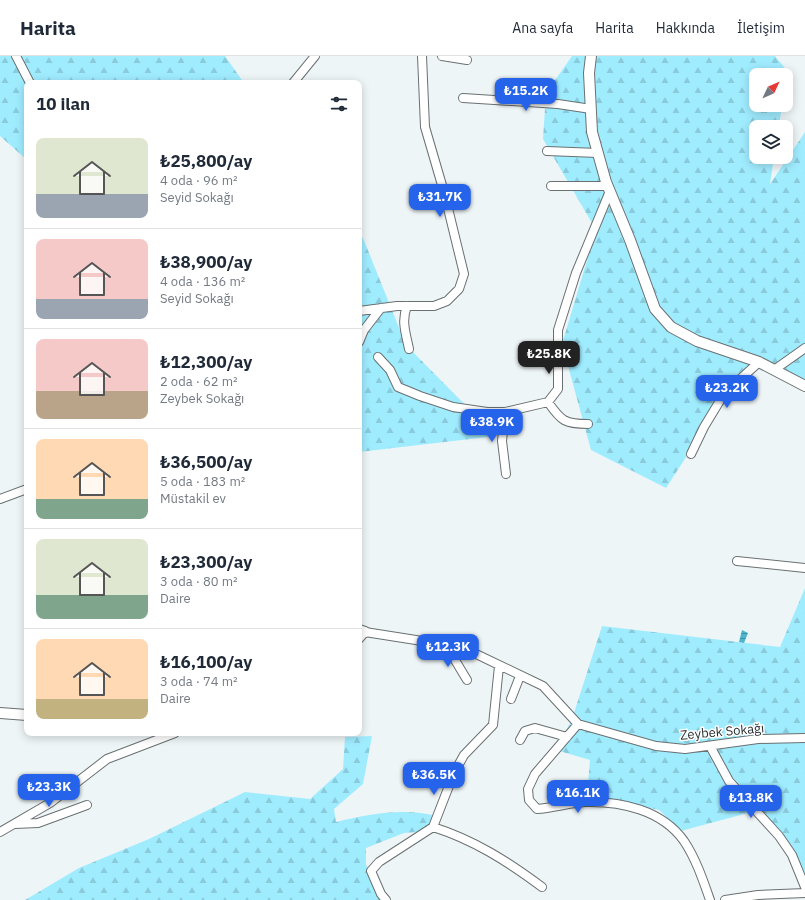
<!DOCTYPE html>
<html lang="tr">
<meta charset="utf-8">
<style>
:root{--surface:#fff;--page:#f6f6f7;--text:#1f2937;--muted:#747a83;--line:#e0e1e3;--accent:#2563eb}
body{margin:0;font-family:"IBM Plex Sans",sans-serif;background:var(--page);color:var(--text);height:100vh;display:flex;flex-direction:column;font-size:15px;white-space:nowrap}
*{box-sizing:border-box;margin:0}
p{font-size:13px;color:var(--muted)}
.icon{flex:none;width:22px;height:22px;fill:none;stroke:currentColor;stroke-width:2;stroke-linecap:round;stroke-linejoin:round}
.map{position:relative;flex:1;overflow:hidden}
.drawer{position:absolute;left:24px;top:24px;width:338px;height:656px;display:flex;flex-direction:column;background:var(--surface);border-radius:8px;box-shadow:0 2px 10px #0003}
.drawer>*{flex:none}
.needle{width:26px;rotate:46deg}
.tools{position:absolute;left:749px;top:12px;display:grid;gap:8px}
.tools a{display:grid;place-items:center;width:44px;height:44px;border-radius:8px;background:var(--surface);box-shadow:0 2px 10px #0003;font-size:20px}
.price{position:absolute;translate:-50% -34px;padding:0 9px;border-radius:8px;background:var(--accent);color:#fff;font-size:13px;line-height:26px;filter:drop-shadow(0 1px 2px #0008)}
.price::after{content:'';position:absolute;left:50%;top:24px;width:12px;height:9px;margin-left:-6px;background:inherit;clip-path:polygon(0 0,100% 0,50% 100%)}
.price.on{background:#222;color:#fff}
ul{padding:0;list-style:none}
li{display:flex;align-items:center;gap:12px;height:100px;padding:0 12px}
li+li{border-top:1px solid var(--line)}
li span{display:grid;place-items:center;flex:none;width:112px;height:80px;border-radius:8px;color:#555}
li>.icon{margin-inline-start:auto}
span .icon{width:48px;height:48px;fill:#fffc;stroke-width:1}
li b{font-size:17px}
h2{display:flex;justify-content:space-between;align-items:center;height:48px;padding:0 12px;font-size:17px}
header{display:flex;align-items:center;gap:24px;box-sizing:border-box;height:56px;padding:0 20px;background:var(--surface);border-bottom:1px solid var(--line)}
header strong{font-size:19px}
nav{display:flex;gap:22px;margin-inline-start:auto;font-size:14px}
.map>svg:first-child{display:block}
.forest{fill:url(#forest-firs)}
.water{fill:url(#water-rules)}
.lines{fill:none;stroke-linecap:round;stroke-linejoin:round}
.minor-casing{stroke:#6a7071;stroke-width:10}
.tertiary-casing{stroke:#6a7071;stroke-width:12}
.minor{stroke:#fff;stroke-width:8}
.tertiary{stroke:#fff;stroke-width:10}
.labels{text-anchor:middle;stroke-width:3;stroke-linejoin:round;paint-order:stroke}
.street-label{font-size:13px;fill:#2a2d2e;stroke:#fff}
</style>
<header>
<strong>Harita</strong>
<nav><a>Ana sayfa</a><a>Harita</a><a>Hakkında</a><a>İletişim</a></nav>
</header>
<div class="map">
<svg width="805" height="844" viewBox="0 0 805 844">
<defs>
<pattern id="forest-firs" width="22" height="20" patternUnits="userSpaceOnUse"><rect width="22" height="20" fill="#a0ecff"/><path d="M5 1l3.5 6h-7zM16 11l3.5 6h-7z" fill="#8acbdb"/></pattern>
<pattern id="water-rules" width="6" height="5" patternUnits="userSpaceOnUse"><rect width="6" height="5" fill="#4db6cd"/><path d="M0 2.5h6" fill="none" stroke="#4094a7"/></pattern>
</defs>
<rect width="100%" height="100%" fill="#eef5f7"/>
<path class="forest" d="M 0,0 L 225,0 L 244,27 L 27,27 L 27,104 L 0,80 Z
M 572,0 L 775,0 L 788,16 L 786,26 L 786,19 L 756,19 L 756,49 L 782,49 L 779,71 L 756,71 L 756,101 L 774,101 L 770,128 L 805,76 L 805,324 L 759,313 L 727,338 L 666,432 L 591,394 L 562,288 L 596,174 L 543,83 L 546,37 Z
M 359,179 L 363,182 L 406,289 L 496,380 L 359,396 Z
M 805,532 L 805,822 L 759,754 L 681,775 L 659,754 L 587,739 L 590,704 L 556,694 L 572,663 L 602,570 L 780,591 Z
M 372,680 L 363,728 L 334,753 L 336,766 C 367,758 402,752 433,759 L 430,775 L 404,777 L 366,792 L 366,809 L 384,833 L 389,844 L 25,844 L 79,812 L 149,783 L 245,736 L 310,743 L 343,713 L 345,681 Z"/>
<path class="water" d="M 742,574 L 748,577 L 744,587 L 739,586 Z"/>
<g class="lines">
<defs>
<path id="minor" d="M 16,0 L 30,27
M 442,0 L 467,4
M 293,27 L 315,0
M 463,42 L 558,48 L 591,53
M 547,95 L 598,97
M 551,130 L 608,130
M 407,250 C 401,265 406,278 409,293
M 359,255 L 397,250 L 434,250 L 447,245 L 459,233 L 464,218 L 444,136 L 425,71 L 422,0
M 359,286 L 364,274 L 381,252
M 378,301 L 390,314 L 398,331 L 420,340 L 453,351 L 487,356 L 505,356 L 548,346 L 558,333 L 558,274 L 576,217 L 610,135
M 774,314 L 805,292
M 548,346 C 561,365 565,368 588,368
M 505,356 L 502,385 L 506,418
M 691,398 L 704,371 L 724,338 L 759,306
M 0,443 L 27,433
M 737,505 L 805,512
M 359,583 L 365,576 L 454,590 L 474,597 L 543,630 L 578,668 L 656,690 L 685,693 L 758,683 L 805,682
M 454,590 L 455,604 L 467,624
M 511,643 L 520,620
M 578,668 L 535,718 L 528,733 L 529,744 L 537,753 C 553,752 569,747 585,746 C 621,745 662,754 684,785 C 696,803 703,824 710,844
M 520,684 L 525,675 L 535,672 L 567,681
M 710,690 L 729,725 L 779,780 L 792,799 L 805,831
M 15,768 L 38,767 L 87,749
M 433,771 C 474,784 507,805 542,831
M 0,776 L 50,747 L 107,703 L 175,677
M 386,844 L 381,838 L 371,815 L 379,806 L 433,771 L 454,717 L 464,699 L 493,669 L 499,610
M 725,844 L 758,839 L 805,837"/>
<path id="tertiary" d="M 591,0 L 589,17 L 592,76 L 606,126 L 630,184 L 655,253 L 671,271 L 697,285 L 759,306 L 805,330
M 359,574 L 365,576
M 0,657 L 27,659"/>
</defs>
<use href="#minor" class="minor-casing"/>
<use href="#tertiary" class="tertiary-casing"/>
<use href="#minor" class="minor"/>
<use href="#tertiary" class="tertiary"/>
</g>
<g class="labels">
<g class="street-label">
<text transform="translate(722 675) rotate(-5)" y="5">Zeybek Sokağı</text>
</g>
</g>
</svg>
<div class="tools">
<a><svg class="needle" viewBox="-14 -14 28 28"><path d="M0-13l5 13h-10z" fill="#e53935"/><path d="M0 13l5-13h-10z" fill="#747a83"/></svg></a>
<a><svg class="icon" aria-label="layers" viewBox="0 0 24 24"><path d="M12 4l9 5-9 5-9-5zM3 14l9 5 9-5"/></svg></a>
</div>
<b class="price" style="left:526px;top:56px">₺15.2K</b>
<b class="price" style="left:440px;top:162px">₺31.7K</b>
<b class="price on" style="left:549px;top:319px">₺25.8K</b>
<b class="price" style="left:727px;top:353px">₺23.2K</b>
<b class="price" style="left:492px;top:387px">₺38.9K</b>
<b class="price" style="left:448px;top:612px">₺12.3K</b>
<b class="price" style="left:434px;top:740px">₺36.5K</b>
<b class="price" style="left:49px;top:752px">₺23.3K</b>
<b class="price" style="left:578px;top:758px">₺16.1K</b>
<b class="price" style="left:751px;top:763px">₺13.8K</b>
<section class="drawer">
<h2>10 ilan<svg class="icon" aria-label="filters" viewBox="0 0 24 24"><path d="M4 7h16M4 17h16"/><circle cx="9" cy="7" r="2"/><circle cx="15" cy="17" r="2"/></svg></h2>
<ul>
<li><span style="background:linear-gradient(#dfe7d0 70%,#9aa5b1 0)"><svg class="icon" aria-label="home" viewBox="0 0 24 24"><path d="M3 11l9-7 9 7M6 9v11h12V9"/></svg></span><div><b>₺25,800/ay</b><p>4 oda · 96 m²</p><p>Seyid Sokağı</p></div></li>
<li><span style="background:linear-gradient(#f6c9c9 75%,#9aa5b1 0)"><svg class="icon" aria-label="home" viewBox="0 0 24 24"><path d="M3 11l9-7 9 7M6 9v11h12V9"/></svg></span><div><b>₺38,900/ay</b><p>4 oda · 136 m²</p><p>Seyid Sokağı</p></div></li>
<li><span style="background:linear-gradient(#f6c9c9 65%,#b9a48a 0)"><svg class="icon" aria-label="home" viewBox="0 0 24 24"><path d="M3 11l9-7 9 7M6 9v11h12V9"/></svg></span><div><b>₺12,300/ay</b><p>2 oda · 62 m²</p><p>Zeybek Sokağı</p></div></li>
<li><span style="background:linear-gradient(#ffd9b3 75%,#7fa58c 0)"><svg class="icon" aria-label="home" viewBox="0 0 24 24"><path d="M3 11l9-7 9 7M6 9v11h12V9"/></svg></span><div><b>₺36,500/ay</b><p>5 oda · 183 m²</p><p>Müstakil ev</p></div></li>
<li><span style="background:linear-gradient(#dfe7d0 70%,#7fa58c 0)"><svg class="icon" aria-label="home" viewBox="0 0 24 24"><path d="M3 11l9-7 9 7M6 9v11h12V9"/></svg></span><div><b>₺23,300/ay</b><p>3 oda · 80 m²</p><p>Daire</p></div></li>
<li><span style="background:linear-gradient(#ffd9b3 75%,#c2b280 0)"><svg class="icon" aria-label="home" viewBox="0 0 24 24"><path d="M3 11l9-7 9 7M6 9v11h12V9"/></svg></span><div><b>₺16,100/ay</b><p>3 oda · 74 m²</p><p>Daire</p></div></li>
</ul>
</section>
</div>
